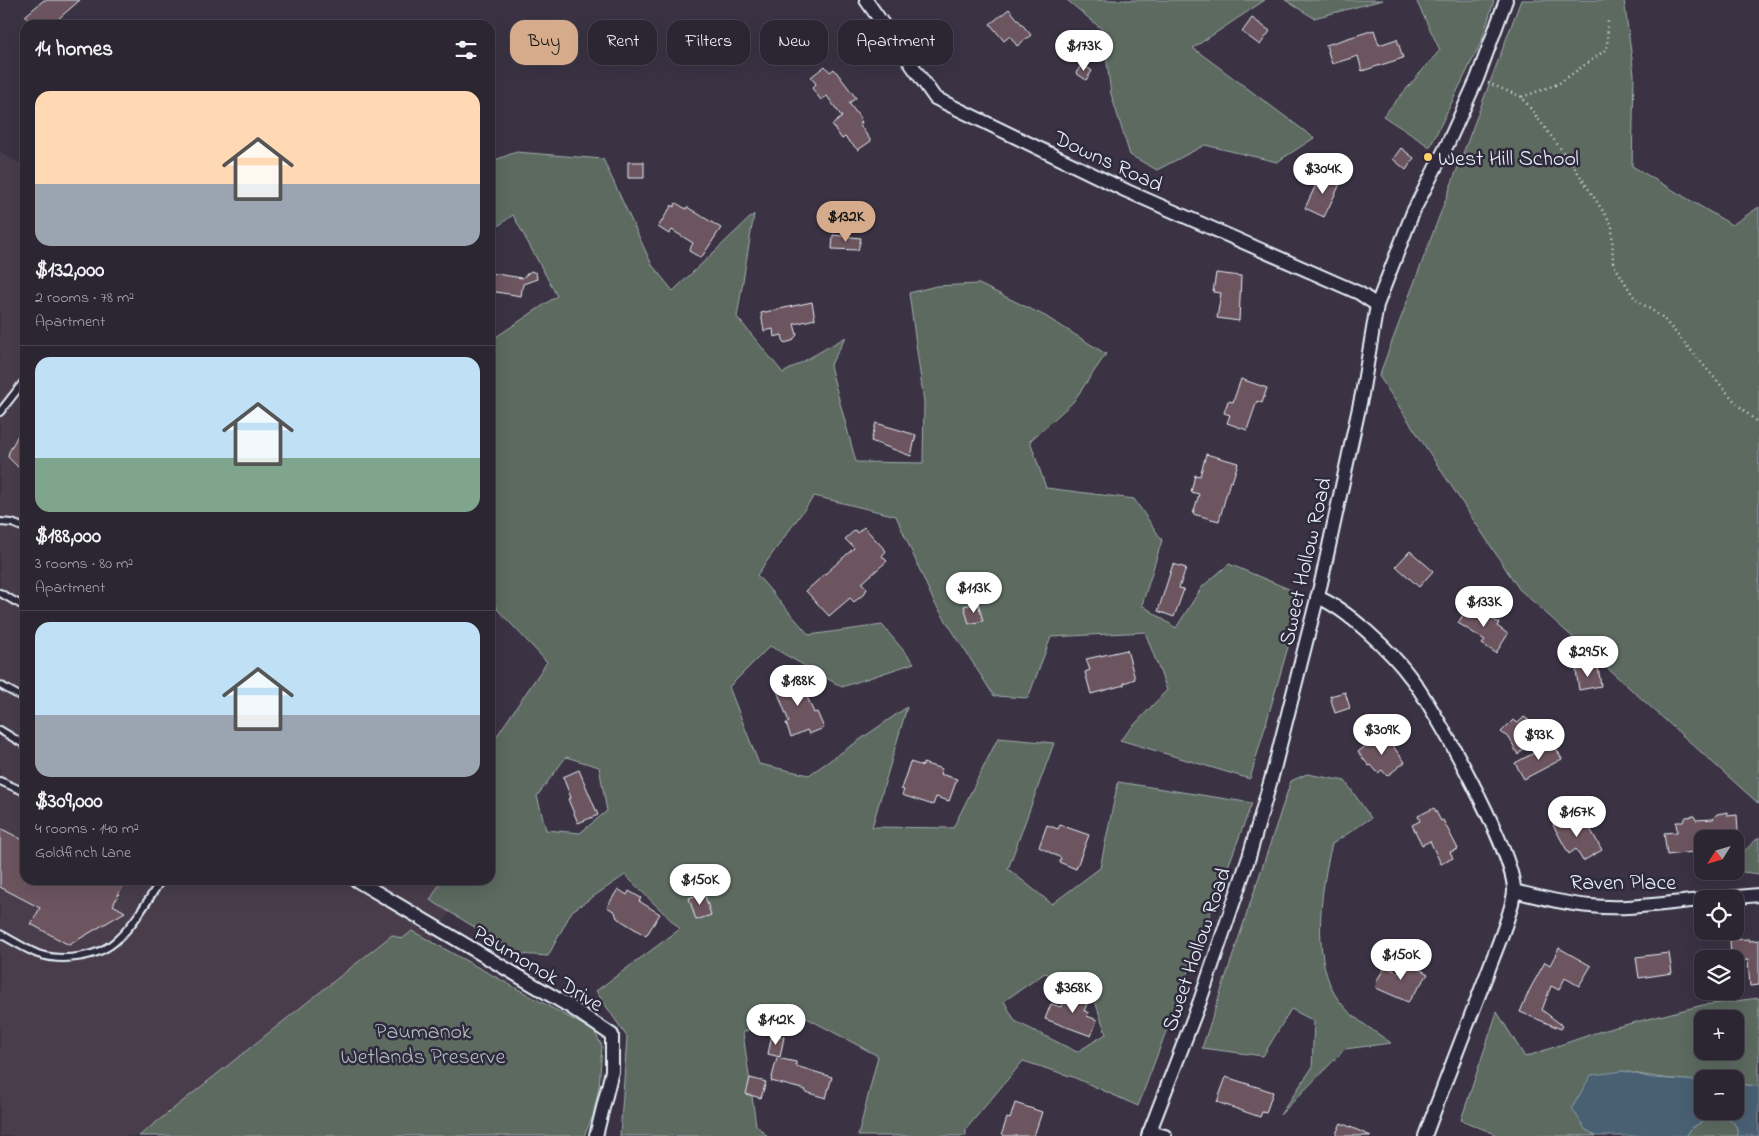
<!DOCTYPE html>
<meta charset="utf-8">
<style>
:root{--surface:#2c2633;--page:#38323f;--text:#f1f3f6;--muted:#a6a5ac;--line:#48434e;--accent:#d6ab8b}
body{margin:0;font-family:"Indie Flower",sans-serif;background:var(--page);color:var(--text);height:100vh;display:flex;flex-direction:column;font-size:19px;white-space:nowrap}
*{box-sizing:border-box;margin:0}
p{font-size:16px;color:var(--muted)}
.icon{flex:none;width:28px;height:28px;fill:none;stroke:currentColor;stroke-width:2;stroke-linecap:round;stroke-linejoin:round}
.map{position:relative;flex:1;overflow:hidden}
.side{position:absolute;left:20px;top:20px;width:475px;height:865px;display:flex;flex-direction:column;background:var(--surface);border-radius:15px;box-shadow:0 5px 20px #0002,0 0 0 1px var(--line)}
.side>*{flex:none}
.top-card{position:absolute;left:510px;top:20px;width:475px;height:45px;display:flex;gap:10px}
.needle{width:32px;rotate:233deg}
.buttons{position:absolute;left:1694px;top:830px;display:grid;gap:10px}
.buttons a{display:grid;place-items:center;width:50px;height:50px;border-radius:10px;background:var(--surface);box-shadow:0 5px 20px #0002,0 0 0 1px var(--line);font-size:25px}
.price{position:absolute;translate:-50% -42px;padding:0 11px;border-radius:18px;background:#fff;color:#222;font-size:16px;line-height:32px;filter:drop-shadow(0 1px 2px #0008)}
.price::after{content:'';position:absolute;left:50%;top:30px;width:15px;height:11px;margin-left:-8px;background:inherit;clip-path:polygon(0 0,100% 0,50% 100%)}
.price.selected{background:var(--accent);color:#111}
ul{padding:0;list-style:none}
li{display:grid;align-content:center;gap:10px;height:265px;padding:0 15px}
li+li{border-top:1px solid var(--line)}
li span{display:grid;place-items:center;height:155px;border-radius:15px;color:#555}
li>.icon{margin-inline-start:auto}
span .icon{width:90px;height:90px;fill:#fffc;stroke-width:1}
li b{font-size:21px}
h2{display:flex;justify-content:space-between;align-items:center;height:60px;padding:0 15px;font-size:21px}
.tag{padding:0 18px;border-radius:15px;background:var(--surface);box-shadow:0 5px 20px #0002,0 0 0 1px var(--line);font-size:18px;line-height:45px}
.tag.selected{background:var(--accent);color:#111}
.map>svg:first-child{display:block}
.built{fill:#4a3d4c}
.green{fill:#5b6a61;stroke:#a2aeac;fill-rule:evenodd}
.water{fill:#496173;stroke:#899ba8}
.building{fill:#6d555f;stroke:#e8f1f8}
.lines{fill:none;stroke-linecap:round;stroke-linejoin:round}
.service-casing{stroke:#e8f1f8;stroke-width:10}
.minor-casing{stroke:#e8f1f8;stroke-width:16}
.path{stroke:#e8f1f8;stroke-width:2.5;stroke-dasharray:1 4;stroke-linecap:butt}
.service{stroke:#2f2a3d;stroke-width:6}
.minor{stroke:#2f2a3d;stroke-width:12}
.poi-dot{fill:#ffd166;stroke:#2f2a3d;stroke-width:2}
.labels{text-anchor:middle;stroke-width:5;stroke-linejoin:round;paint-order:stroke}
.poi-label{font-size:22px;fill:#e8f1f8;stroke:#2f2a3d;text-anchor:start}
.street-label{font-size:22px;fill:#e8f1f8;stroke:#2f2a3d}
.park-label{font-size:22px;fill:#b0bbbc;stroke:#2f2a3d}
</style>
<div class="map">
<svg width="1759" height="1136" viewBox="0 0 1759 1136">
<rect width="100%" height="100%" fill="#3b3344"/>
<filter id="ink" filterUnits="userSpaceOnUse"><feTurbulence type="fractalNoise" baseFrequency=".02" numOctaves="2"/><feDisplacementMap in="SourceGraphic" scale="10" xChannelSelector="R" yChannelSelector="G"/><feConvolveMatrix kernelMatrix="1 2 1 2 8 2 1 2 1" color-interpolation-filters="sRGB"/></filter>
<g filter="url(#ink)">
<path class="built" d="M 0,152 L 25,167 L 25,880 L 469,880 L 425,953 L 392,935 L 139,1136 L 0,1136 Z"/>
<path class="green" d="M 1067,0 L 1265,0 L 1193,48 L 1314,138 L 1277,162 L 1205,145 L 1157,170 L 1130,155 L 1111,94 L 1103,30 Z
M 1285,0 L 1383,0 L 1314,18 Z
M 1416,0 L 1494,0 L 1482,40 L 1430,147 L 1383,116 L 1440,50 Z
M 1521,0 L 1624,0 L 1634,74 L 1632,166 L 1732,225 L 1759,207 L 1759,804 L 1519,589 L 1379,376 Z
M 516,152 L 603,159 L 652,265 L 673,291 L 754,214 L 737,317 L 783,373 L 846,337 L 830,366 L 856,462 L 923,463 L 924,402 L 909,293 L 936,286 L 979,284 L 1045,316 L 1106,354 L 1073,402 L 1030,441 L 1046,488 L 1134,499 L 1162,540 L 1142,605 L 1176,628 L 1202,587 L 1229,564 L 1303,595 L 1250,779 L 1120,740 L 1167,690 L 1145,632 L 1051,637 L 1028,698 L 994,696 L 934,602 L 896,516 L 814,496 L 757,575 L 809,635 L 882,625 L 914,663 L 842,687 L 770,646 L 729,687 L 759,764 L 809,775 L 907,707 L 872,827 L 953,828 L 998,738 L 1054,743 L 1008,869 L 1052,904 L 1100,868 L 1118,782 L 1252,803 L 1138,1106 L 1073,1077 L 1023,1061 L 966,1129 L 966,1136 L 858,1136 L 878,1056 L 788,1008 L 743,1033 L 756,1125 L 767,1136 L 620,1136 L 627,1037 L 596,991 L 680,929 L 625,875 L 572,911 L 548,956 L 519,954 L 430,900 L 442,880 L 490,880 L 490,746 L 547,662 L 498,610 L 490,595 L 490,341 L 557,296 L 513,215 L 490,232 L 490,162 ZM 566,757 L 599,767 L 607,811 L 580,833 L 546,830 L 537,796 ZM 1045,973 L 1092,992 L 1106,1034 L 1077,1052 L 1015,1021 L 1004,1001 Z
M 1307,774 L 1345,781 L 1371,818 L 1332,844 C 1321,887 1312,952 1334,993 C 1346,1015 1372,1029 1391,1043 L 1345,1049 L 1280,1115 L 1312,1068 L 1314,1021 L 1291,1009 L 1263,1056 L 1202,1048 L 1291,781 Z
M 1759,837 L 1759,874 L 1735,871 L 1736,859 Z
M 412,931 L 594,1031 L 602,1046 L 599,1087 L 593,1116 L 584,1136 L 139,1136 L 392,935 L 402,939 Z
M 1759,998 L 1759,1086 L 1735,1084 L 1735,1079 L 1702,1079 L 1702,1081 C 1675,1080 1650,1077 1624,1071 L 1585,1129 L 1596,1136 L 1500,1136 L 1461,1120 L 1497,1012 L 1525,1057 L 1601,1031 L 1703,1005 ZM 1702,1019 L 1735,1019 L 1735,1051 L 1702,1051 Z
M 1716,1112 C 1728,1116 1738,1122 1738,1136 L 1686,1136 L 1692,1128 Z"/>
<path class="water" d="M 1624,1071 L 1652,1078 L 1702,1081 L 1702,1111 L 1735,1111 L 1735,1084 L 1759,1086 L 1759,1136 L 1738,1136 C 1738,1122 1728,1116 1716,1112 L 1692,1128 L 1686,1136 L 1596,1136 L 1585,1129 L 1572,1108 L 1591,1075 Z"/>
<path class="building" d="M 44,0 L 80,0 L 57,20 L 61,25 L 33,25 L 25,16 Z
M 1009,9 L 1031,35 L 1017,46 L 1010,36 L 1004,41 L 990,24 Z
M 1252,18 L 1270,31 L 1260,45 L 1242,32 Z
M 1374,30 L 1379,45 L 1397,39 L 1403,58 L 1362,71 L 1358,56 L 1332,64 L 1326,45 Z
M 1082,64 L 1092,71 L 1086,80 L 1076,73 Z
M 825,66 L 830,72 L 834,69 L 856,98 L 849,103 L 860,118 L 862,123 L 859,124 L 871,141 L 858,150 L 845,137 L 842,139 L 832,125 L 842,117 L 827,96 L 821,100 L 812,88 L 816,84 L 811,77 Z
M 1401,148 L 1414,158 L 1406,170 L 1393,159 Z
M 628,162 L 644,162 L 644,178 L 628,178 Z
M 1322,172 L 1341,182 L 1324,217 L 1305,208 Z
M 676,203 L 686,209 L 687,207 L 721,228 L 701,258 L 689,251 L 693,243 L 672,230 L 669,234 L 658,227 L 672,205 L 674,207 Z
M 833,235 L 861,238 L 858,250 L 832,249 Z
M 531,271 L 536,273 L 537,279 L 523,284 L 521,296 L 490,291 L 490,273 L 522,278 Z
M 1216,273 L 1241,276 L 1239,321 L 1217,318 L 1221,293 L 1213,292 Z
M 812,302 L 815,319 L 794,324 L 797,335 L 792,341 L 784,343 L 782,335 L 774,337 L 773,329 L 764,331 L 761,313 Z
M 1241,379 L 1267,388 L 1262,403 L 1257,401 L 1247,430 L 1227,423 L 1230,415 L 1224,413 L 1228,401 L 1233,402 Z
M 25,422 L 25,474 L 8,457 L 9,452 Z
M 876,423 L 916,435 L 911,456 L 871,441 Z
M 1206,454 L 1238,463 L 1232,482 L 1230,481 L 1219,521 L 1193,514 L 1199,494 L 1191,492 L 1195,475 L 1200,476 Z
M 864,527 L 886,551 L 882,556 L 887,561 L 862,583 L 867,589 L 864,594 L 854,602 L 850,598 L 829,616 L 806,591 L 854,548 L 845,539 L 855,530 L 857,533 Z
M 1410,551 L 1433,571 L 1419,587 L 1396,566 Z
M 1173,564 L 1186,568 L 1179,588 L 1184,589 L 1174,617 L 1158,611 Z
M 978,603 L 983,621 L 969,624 L 964,606 Z
M 1470,604 L 1499,623 L 1497,626 L 1508,634 L 1496,653 L 1482,644 L 1485,640 L 1458,623 Z
M 1127,650 L 1135,679 L 1124,683 L 1124,685 L 1091,694 L 1085,672 L 1090,670 L 1086,659 Z
M 1598,667 L 1601,686 L 1579,690 L 1576,670 Z
M 789,676 L 792,683 L 807,678 L 811,689 L 805,692 L 814,713 L 817,712 L 824,728 L 809,734 L 807,730 L 791,737 L 786,723 L 789,722 L 776,688 L 780,686 L 778,681 Z
M 1345,692 L 1350,708 L 1335,713 L 1330,696 Z
M 1524,717 L 1540,728 L 1518,755 L 1510,739 L 1501,732 L 1513,720 L 1518,723 Z
M 1385,736 L 1405,762 L 1387,776 L 1382,770 L 1378,773 L 1371,765 L 1369,766 L 1358,752 L 1368,744 L 1376,740 L 1378,742 Z
M 1553,743 L 1562,759 L 1524,779 L 1515,763 Z
M 910,762 L 923,766 L 923,763 L 942,769 L 940,774 L 957,779 L 949,801 L 936,797 L 933,805 L 902,795 L 904,790 L 901,789 Z
M 579,770 L 598,815 L 578,823 L 568,799 L 571,798 L 563,777 Z
M 1434,808 L 1441,821 L 1443,820 L 1458,849 L 1450,852 L 1453,858 L 1441,864 L 1430,841 L 1422,845 L 1412,825 L 1420,821 L 1418,816 Z
M 1728,812 L 1728,816 L 1737,815 L 1738,832 L 1726,833 L 1727,839 L 1702,839 L 1702,851 L 1667,855 L 1664,833 L 1677,832 L 1676,822 L 1683,822 L 1686,817 L 1694,816 L 1696,820 L 1713,819 L 1717,814 Z
M 1571,814 L 1581,830 L 1588,825 L 1602,850 L 1583,861 L 1576,849 L 1569,854 L 1553,825 Z
M 1047,825 L 1058,829 L 1060,825 L 1089,835 L 1076,869 L 1059,862 L 1061,858 L 1039,847 Z
M 0,828 L 25,841 L 25,880 L 126,880 L 113,905 L 125,912 L 69,945 L 31,924 L 40,908 L 0,887 Z
M 618,889 L 627,895 L 629,891 L 641,898 L 639,901 L 660,914 L 646,936 L 617,918 L 615,912 L 607,907 Z
M 704,893 L 711,915 L 696,920 L 689,898 Z
M 1749,939 L 1749,941 L 1759,940 L 1759,985 L 1750,986 L 1748,960 L 1735,961 L 1735,959 L 1731,959 L 1730,940 Z
M 1559,948 L 1591,966 L 1579,986 L 1565,978 L 1559,990 L 1551,986 L 1542,1010 L 1563,1026 L 1561,1029 L 1520,1012 L 1530,989 L 1545,962 L 1550,965 Z
M 1669,953 L 1672,973 L 1639,978 L 1636,957 Z
M 1405,961 L 1428,974 L 1408,1002 L 1376,988 L 1377,980 L 1386,966 L 1398,973 Z
M 1067,991 L 1089,999 L 1084,1011 L 1088,1012 L 1087,1016 L 1097,1020 L 1091,1036 L 1045,1019 L 1051,1004 L 1061,1007 Z
M 772,1035 L 784,1037 L 780,1057 L 768,1054 Z
M 777,1058 L 796,1062 L 796,1066 L 832,1077 L 826,1098 L 805,1092 L 806,1090 L 771,1081 Z
M 1226,1077 L 1273,1092 L 1266,1113 L 1262,1112 L 1260,1117 L 1217,1102 Z
M 750,1078 L 766,1082 L 761,1098 L 746,1094 Z
M 1015,1103 L 1042,1112 L 1034,1136 L 1004,1136 L 1002,1133 L 1007,1118 L 1010,1119 Z
M 1341,1123 L 1371,1136 L 1335,1136 Z"/>
<g class="lines">
<defs>
<path id="service" d="M 0,412 L 25,380
M 0,522 L 12,523 L 25,528
M 0,593 L 25,607
M 0,685 L 25,699
M 0,730 L 25,745
M 0,781 L 25,792
M 0,934 C 12,940 25,949 38,954 C 62,962 99,958 118,939 C 135,923 148,900 161,880"/>
<path id="minor" d="M 866,0 L 935,98 L 1127,191 L 1359,293 L 1377,305
M 1317,597 C 1346,608 1393,653 1411,678 C 1436,711 1515,854 1514,891 C 1513,911 1494,954 1487,974 C 1466,1028 1445,1082 1425,1136
M 356,880 L 569,1006 L 612,1035 L 612,1071 L 596,1136
M 1514,891 C 1539,897 1564,904 1590,906 C 1627,910 1666,903 1702,900
M 1715,899 L 1759,895
M 1149,1132 L 1165,1136
M 1148,1136 L 1200,1001 L 1249,857 L 1274,769 L 1321,583 L 1362,394 L 1377,305 L 1413,212 L 1448,143 L 1477,79 L 1506,0"/>
</defs>
<use href="#service" class="service-casing"/>
<use href="#minor" class="minor-casing"/>
<path class="path" d="M 1488,83 L 1522,97 L 1575,168 L 1612,225 L 1613,263 L 1635,299 L 1662,317 L 1737,404 L 1759,424
M 1522,97 L 1558,84 L 1607,49 L 1608,19"/>
<use href="#service" class="service"/>
<use href="#minor" class="minor"/>
</g>
</g>
<circle class="poi-dot" cx="1428" cy="157" r="5"/>
<g class="labels">
<g class="poi-label">
<text x="1438" y="165">West Hill School</text>
</g>
<g class="street-label">
<text transform="translate(1109 160) rotate(25)" y="8">Downs Road</text>
<text transform="translate(1304 561) rotate(-77)" y="8">Sweet Hollow Road</text>
<text x="1623" y="889">Raven Place</text>
<text transform="translate(1195 949) rotate(-71)" y="8">Sweet Hollow Road</text>
<text transform="translate(539 967) rotate(31)" y="8">Paumonok Drive</text>
</g>
<g class="park-label">
<text x="423" y="1038">Paumanok<tspan x="423" dy="25">Wetlands Preserve</tspan></text>
</g>
</g>
</svg>
<div class="buttons">
<a><svg class="needle" viewBox="-14 -14 28 28"><path d="M0-13l5 13h-10z" fill="#e53935"/><path d="M0 13l5-13h-10z" fill="#a6a5ac"/></svg></a>
<a><svg class="icon" aria-label="locate" viewBox="0 0 24 24"><circle cx="12" cy="12" r="6"/><path d="M12 2v4M12 18v4M2 12h4M18 12h4"/></svg></a>
<a><svg class="icon" aria-label="layers" viewBox="0 0 24 24"><path d="M12 4l9 5-9 5-9-5zM3 14l9 5 9-5"/></svg></a>
<a>+</a>
<a>−</a>
</div>
<b class="price" style="left:1084px;top:72px">$173K</b>
<b class="price" style="left:1323px;top:195px">$304K</b>
<b class="price selected" style="left:846px;top:243px">$132K</b>
<b class="price" style="left:974px;top:614px">$113K</b>
<b class="price" style="left:1484px;top:628px">$133K</b>
<b class="price" style="left:1588px;top:678px">$295K</b>
<b class="price" style="left:798px;top:707px">$188K</b>
<b class="price" style="left:1382px;top:756px">$309K</b>
<b class="price" style="left:1539px;top:761px">$93K</b>
<b class="price" style="left:1577px;top:838px">$167K</b>
<b class="price" style="left:700px;top:906px">$150K</b>
<b class="price" style="left:1401px;top:981px">$150K</b>
<b class="price" style="left:1073px;top:1014px">$368K</b>
<b class="price" style="left:776px;top:1046px">$142K</b>
<div class="top-card">
<a class="tag selected">Buy</a>
<a class="tag">Rent</a>
<a class="tag">Filters</a>
<a class="tag">New</a>
<a class="tag">Apartment</a>
</div>
<section class="side">
<h2>14 homes<svg class="icon" aria-label="filters" viewBox="0 0 24 24"><path d="M4 7h16M4 17h16"/><circle cx="9" cy="7" r="2"/><circle cx="15" cy="17" r="2"/></svg></h2>
<ul>
<li><span style="background:linear-gradient(#ffd9b3 60%,#9aa5b1 0)"><svg class="icon" aria-label="home" viewBox="0 0 24 24"><path d="M3 11l9-7 9 7M6 9v11h12V9"/></svg></span><div><b>$132,000</b><p>2 rooms · 78 m²</p><p>Apartment</p></div></li>
<li><span style="background:linear-gradient(#bfe0f5 65%,#7fa58c 0)"><svg class="icon" aria-label="home" viewBox="0 0 24 24"><path d="M3 11l9-7 9 7M6 9v11h12V9"/></svg></span><div><b>$188,000</b><p>3 rooms · 80 m²</p><p>Apartment</p></div></li>
<li><span style="background:linear-gradient(#bfe0f5 60%,#9aa5b1 0)"><svg class="icon" aria-label="home" viewBox="0 0 24 24"><path d="M3 11l9-7 9 7M6 9v11h12V9"/></svg></span><div><b>$309,000</b><p>4 rooms · 140 m²</p><p>Goldfinch Lane</p></div></li>
</ul>
</section>
</div>
